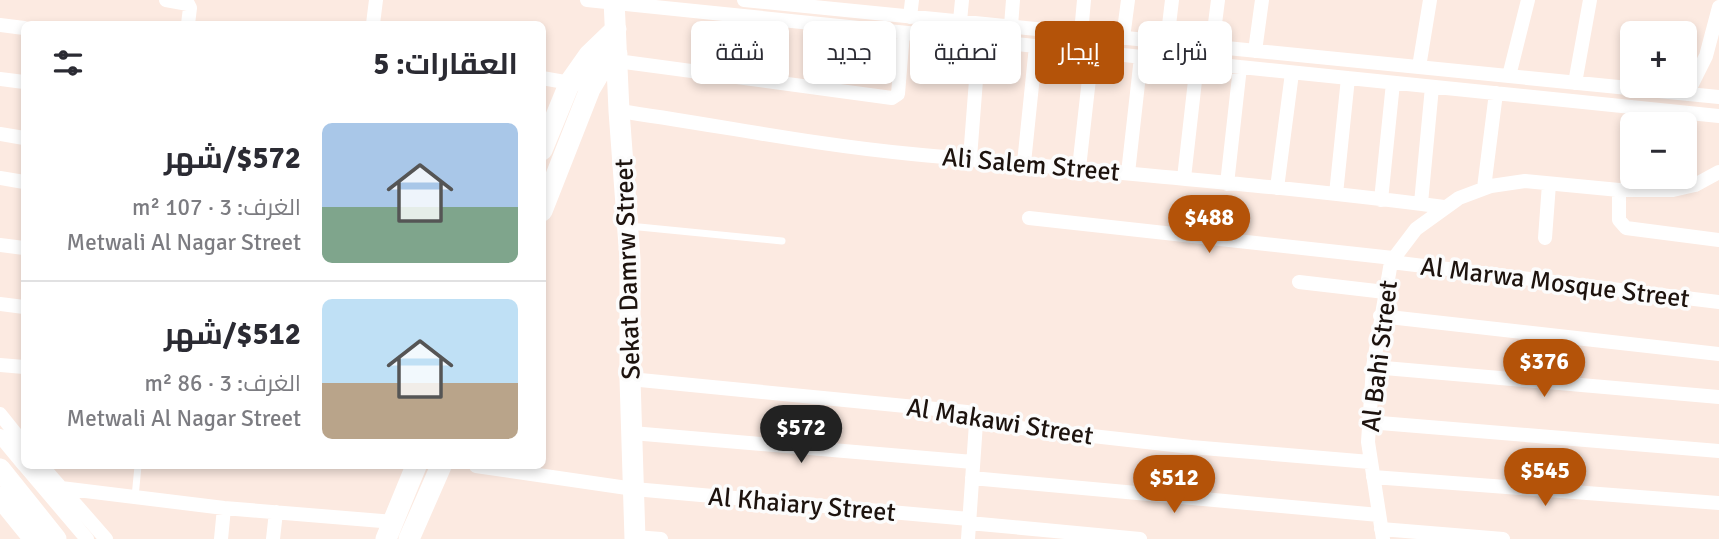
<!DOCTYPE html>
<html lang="ar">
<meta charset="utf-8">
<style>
:root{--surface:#fff;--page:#f7f7f7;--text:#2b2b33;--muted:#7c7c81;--line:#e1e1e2;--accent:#b45309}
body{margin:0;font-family:Signika,Cairo,sans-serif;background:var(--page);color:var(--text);direction:rtl;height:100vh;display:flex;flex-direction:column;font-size:26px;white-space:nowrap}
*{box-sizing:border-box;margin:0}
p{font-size:23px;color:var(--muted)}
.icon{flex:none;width:38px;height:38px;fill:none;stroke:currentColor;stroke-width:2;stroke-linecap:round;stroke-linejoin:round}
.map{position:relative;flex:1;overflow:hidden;direction:ltr}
.side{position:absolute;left:21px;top:21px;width:525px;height:448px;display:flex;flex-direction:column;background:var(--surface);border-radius:10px;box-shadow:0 4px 10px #0003;direction:rtl}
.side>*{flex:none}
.banner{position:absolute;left:567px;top:21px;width:665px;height:63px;direction:rtl;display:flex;gap:14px}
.tools{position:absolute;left:1620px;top:21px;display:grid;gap:14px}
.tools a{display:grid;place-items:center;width:77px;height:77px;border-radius:10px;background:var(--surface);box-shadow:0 4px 10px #0003;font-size:35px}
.price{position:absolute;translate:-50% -60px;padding:0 16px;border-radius:24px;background:var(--accent);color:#fff;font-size:23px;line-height:46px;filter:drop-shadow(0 2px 4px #0008)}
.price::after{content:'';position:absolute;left:50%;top:42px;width:21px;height:16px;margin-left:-10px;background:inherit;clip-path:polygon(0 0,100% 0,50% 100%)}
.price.active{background:#222;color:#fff}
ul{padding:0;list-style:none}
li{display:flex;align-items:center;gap:21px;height:175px;padding:0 28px}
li+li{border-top:2px solid var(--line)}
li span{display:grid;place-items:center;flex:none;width:196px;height:140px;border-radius:10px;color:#555}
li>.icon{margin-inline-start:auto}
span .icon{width:84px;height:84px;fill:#fffc;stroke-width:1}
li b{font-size:30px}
h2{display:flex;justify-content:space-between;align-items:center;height:84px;padding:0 28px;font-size:30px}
.tag{padding:0 24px;border-radius:10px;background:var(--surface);box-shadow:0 4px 10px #0003;font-size:24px;line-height:63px}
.tag.active{background:var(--accent);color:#fff}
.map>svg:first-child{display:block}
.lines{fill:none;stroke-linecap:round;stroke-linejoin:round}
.lane{stroke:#fff;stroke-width:7}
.street{stroke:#fff;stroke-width:14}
.secondary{stroke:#fff;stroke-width:21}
.labels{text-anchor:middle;stroke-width:7;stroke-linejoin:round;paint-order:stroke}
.street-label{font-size:26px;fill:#1d130e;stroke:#fcfcfc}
</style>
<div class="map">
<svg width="1719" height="539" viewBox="0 0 1719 539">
<rect width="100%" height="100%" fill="#fceae1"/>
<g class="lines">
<path class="lane" d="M 629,226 L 782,241
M 135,497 L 138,466"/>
<path class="street" d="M 166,0 L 188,4 L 190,8 L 188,24
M 587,0 L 1719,116
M 744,0 L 1719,97
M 910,17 L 912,0
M 960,21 L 962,0
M 373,24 L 376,0
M 0,25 L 24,28
M 1011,26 L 1013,0
M 1081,33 L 1084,0
M 1123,38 L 1128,0
M 1167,42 L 1172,0
M 1212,47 L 1218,0
M 1255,51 L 1262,0
M 617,61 L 892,98 L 898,94 L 903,33
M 1419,67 L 1430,0
M 1509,76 L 1528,0
M 542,78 L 576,84
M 0,79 L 24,82
M 1575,83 L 1590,0
M 1687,94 L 1706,56 L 1719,7
M 619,111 C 717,125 814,145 912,154 C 1090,171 1268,184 1444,207
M 0,134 L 24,138
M 970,158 L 979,41
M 1024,163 L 1036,46
M 1079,168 L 1092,52
M 1128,173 L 1141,57
M 0,178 L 24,182
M 1184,178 L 1197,63
M 1227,184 L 1240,67
M 1277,188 L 1292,73
M 1484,188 L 1496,93
M 1619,190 L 1619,220 L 1626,228 L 1719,240
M 1336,194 L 1348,78
M 1381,200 L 1393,83
M 1421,203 L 1432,87
M 1029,218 L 1393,258
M 1545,238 L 1549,184
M 0,245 L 24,248
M 1391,262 L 1719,302
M 1299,282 L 1385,292
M 0,304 L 24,307
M 1380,316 L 1719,354
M 0,365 L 24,367
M 1373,367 L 1719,397
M 630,379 L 967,412 L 974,415 L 976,423 L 1191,447 L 1370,462
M 0,414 L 24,444
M 1368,422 L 1719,451
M 632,433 L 973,462
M 0,436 L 24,465
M 25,466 L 87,539
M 42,466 L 106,539
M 476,466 L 634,489 L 969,519
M 1373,477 L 1719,503
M 972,478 L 1379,515
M 61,488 L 224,508 L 394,522
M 969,523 L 1140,539
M 1381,529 L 1503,539
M 635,537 L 661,539
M 221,539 L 224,508
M 273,539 L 276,512
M 968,539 L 976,423
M 1383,539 L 1368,442 L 1373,367 L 1391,262 L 1416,229 L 1459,198 L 1491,186 L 1525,181 L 1619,190 L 1673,190 L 1695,185 L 1719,172"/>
<path class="secondary" d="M 614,0 L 619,111 L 630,259 L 630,379 L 635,539
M 542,150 L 570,82 L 589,55 L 616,29
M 542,211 L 590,89 L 600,72 L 617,54
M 0,469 L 56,539
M 0,497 L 34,539
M 386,539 L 416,466
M 409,539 L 441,466"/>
</g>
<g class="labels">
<g class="street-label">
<text transform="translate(1031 164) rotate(5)" y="9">Ali Salem Street</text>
<text transform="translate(627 269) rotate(-92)" y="9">Sekat Damrw Street</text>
<text transform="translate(1555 282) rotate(7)" y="9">Al Marwa Mosque Street</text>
<text transform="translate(1379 356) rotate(-83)" y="9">Al Bahi Street</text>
<text transform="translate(1000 421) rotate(9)" y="9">Al Makawi Street</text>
<text transform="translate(802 504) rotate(5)" y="9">Al Khaiary Street</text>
</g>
</g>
</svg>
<div class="tools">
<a>+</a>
<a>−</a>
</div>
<b class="price" style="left:1209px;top:255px">$488</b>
<b class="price" style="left:1544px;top:399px">$376</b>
<b class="price active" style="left:801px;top:465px">$572</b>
<b class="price" style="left:1545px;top:508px">$545</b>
<b class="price" style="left:1174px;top:515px">$512</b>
<div class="banner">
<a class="tag">شراء</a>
<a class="tag active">إيجار</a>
<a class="tag">تصفية</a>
<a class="tag">جديد</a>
<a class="tag">شقة</a>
</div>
<section class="side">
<h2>العقارات: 5<svg class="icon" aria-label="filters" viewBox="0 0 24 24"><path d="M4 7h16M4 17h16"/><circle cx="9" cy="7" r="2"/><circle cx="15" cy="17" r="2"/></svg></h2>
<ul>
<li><span style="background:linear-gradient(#a9c7e8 60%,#7fa58c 0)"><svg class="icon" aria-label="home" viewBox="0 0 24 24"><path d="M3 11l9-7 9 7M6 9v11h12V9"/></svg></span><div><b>$572/شهر</b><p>الغرف: 3 · 107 m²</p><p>Metwali Al Nagar Street</p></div></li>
<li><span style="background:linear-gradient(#bfe0f5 60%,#b9a48a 0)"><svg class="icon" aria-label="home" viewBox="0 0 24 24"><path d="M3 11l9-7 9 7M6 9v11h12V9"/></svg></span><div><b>$512/شهر</b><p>الغرف: 3 · 86 m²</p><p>Metwali Al Nagar Street</p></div></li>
</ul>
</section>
</div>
